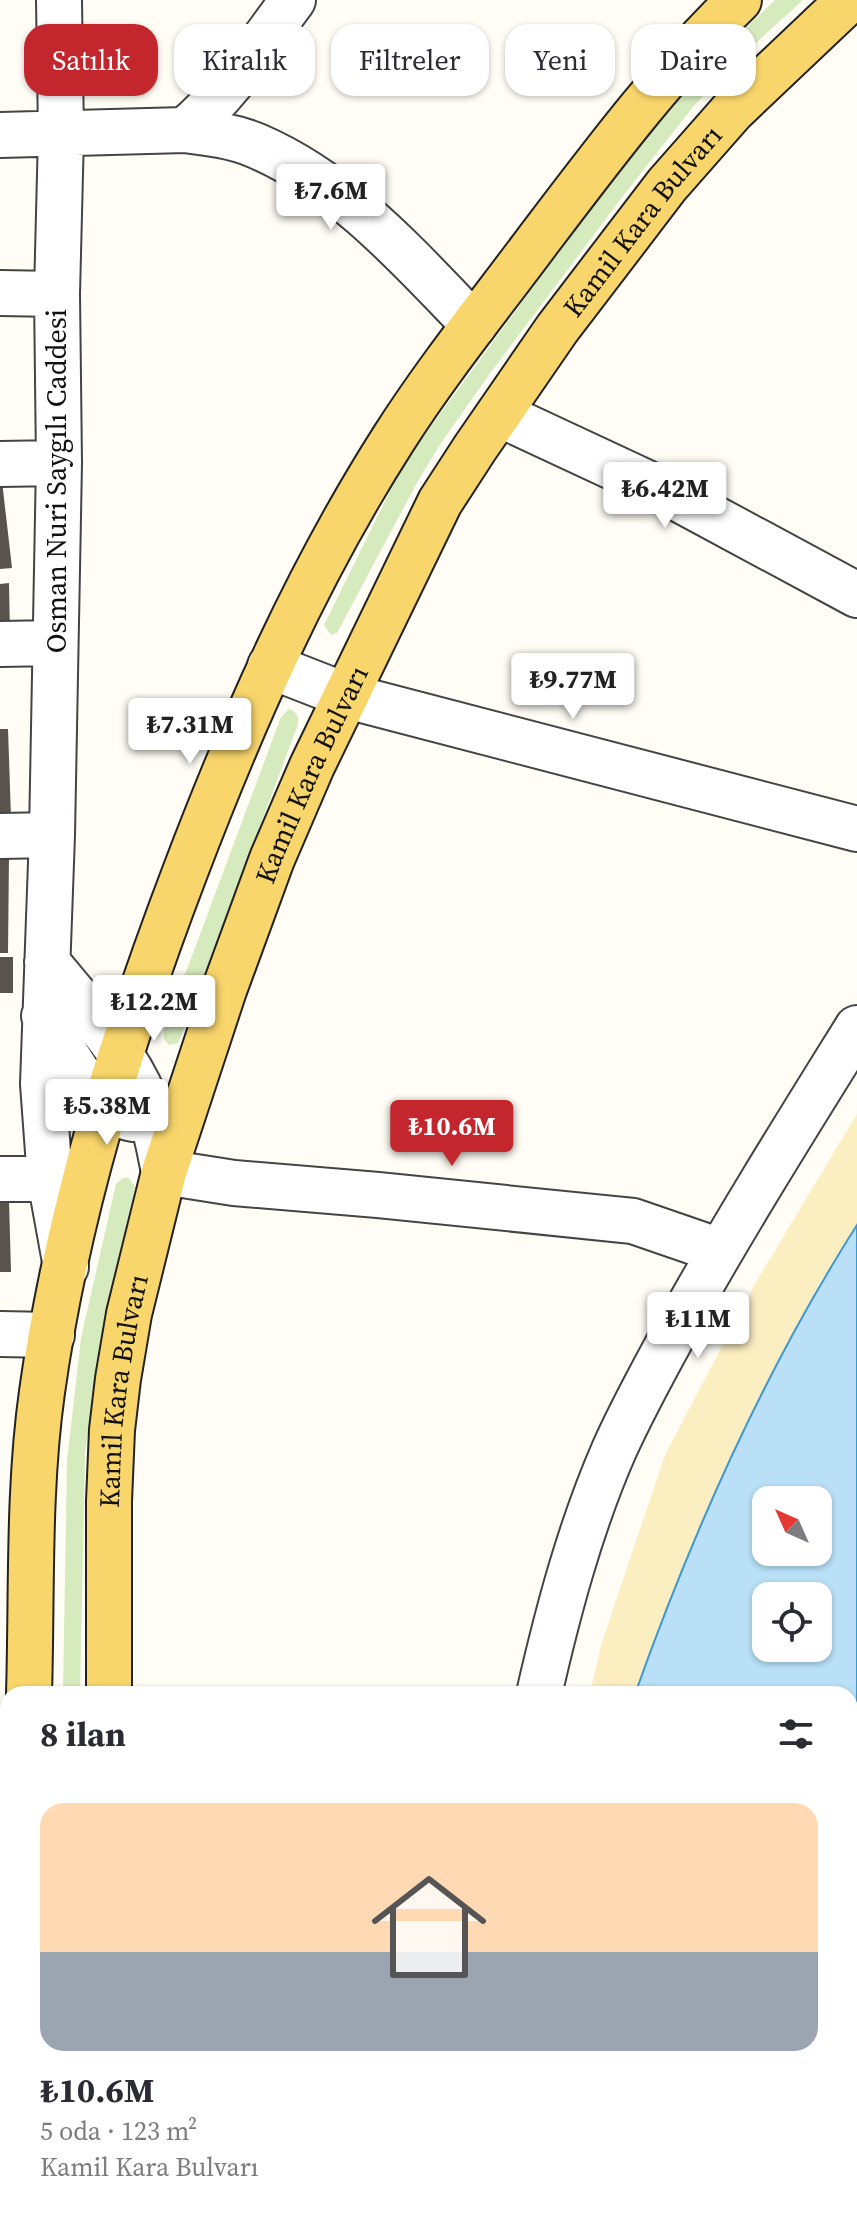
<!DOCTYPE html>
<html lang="tr">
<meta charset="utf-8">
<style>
:root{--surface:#fff;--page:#f7f7f7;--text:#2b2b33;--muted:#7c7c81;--line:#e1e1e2;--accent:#c4262e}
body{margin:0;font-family:"Source Serif 4",serif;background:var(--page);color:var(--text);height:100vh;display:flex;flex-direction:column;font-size:30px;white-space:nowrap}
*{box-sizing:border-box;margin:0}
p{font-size:26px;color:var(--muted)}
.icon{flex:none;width:44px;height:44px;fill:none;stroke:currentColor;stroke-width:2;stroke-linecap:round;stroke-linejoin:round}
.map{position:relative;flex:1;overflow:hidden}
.drawer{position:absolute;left:0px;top:1686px;width:858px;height:536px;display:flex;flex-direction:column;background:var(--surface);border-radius:24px 24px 0 0;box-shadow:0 2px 6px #0004}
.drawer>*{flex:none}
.top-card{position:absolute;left:24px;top:24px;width:810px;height:72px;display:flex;gap:16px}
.needle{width:52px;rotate:315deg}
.fabs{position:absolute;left:752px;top:1486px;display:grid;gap:16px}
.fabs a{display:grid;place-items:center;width:80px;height:80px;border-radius:16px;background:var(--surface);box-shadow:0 2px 6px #0004;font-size:40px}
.price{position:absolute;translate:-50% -68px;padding:0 18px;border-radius:8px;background:#fff;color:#222;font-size:26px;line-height:52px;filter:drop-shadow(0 2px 4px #0008)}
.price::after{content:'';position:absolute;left:50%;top:48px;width:24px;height:18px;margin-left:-12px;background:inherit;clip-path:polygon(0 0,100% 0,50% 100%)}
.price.selected{background:var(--accent);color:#fff}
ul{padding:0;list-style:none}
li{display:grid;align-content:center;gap:16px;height:424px;padding:0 40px}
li+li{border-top:2px solid var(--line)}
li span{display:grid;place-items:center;height:248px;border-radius:24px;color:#555}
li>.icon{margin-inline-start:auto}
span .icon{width:144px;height:144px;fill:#fffc;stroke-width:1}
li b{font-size:34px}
h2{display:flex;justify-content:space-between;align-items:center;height:96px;padding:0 40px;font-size:34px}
.pill{padding:0 28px;border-radius:24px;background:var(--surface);box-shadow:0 2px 6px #0004;font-size:28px;line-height:72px}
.pill.selected{background:var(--accent);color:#fff}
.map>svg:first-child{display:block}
.green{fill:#d5ebbd}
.sand{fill:#fbeec1}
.water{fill:#b9e0f7;stroke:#3f96cf;stroke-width:2;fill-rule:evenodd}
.building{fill:#5a524d}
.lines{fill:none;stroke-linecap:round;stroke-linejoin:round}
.minor-casing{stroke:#444;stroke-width:48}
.major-casing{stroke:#222;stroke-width:48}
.minor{stroke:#fff;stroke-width:44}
.major{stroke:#f9d66b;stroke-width:44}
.labels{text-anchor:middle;stroke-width:8;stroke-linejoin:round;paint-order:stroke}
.street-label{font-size:28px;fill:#111;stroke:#fff}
</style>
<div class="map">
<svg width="857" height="2222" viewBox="0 0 857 2222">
<rect width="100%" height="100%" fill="#fffdf5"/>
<path class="green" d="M 775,0 L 803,0 L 737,60 L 693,107 L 623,196 L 491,372 L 443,440 L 419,479 L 337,633 L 331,635 L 324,625 L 391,489 L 412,452 L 591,208 L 662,117 L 723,50 Z
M 289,709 C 299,713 299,718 297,727 L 182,1034 L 178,1043 L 169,1045 L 164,1039 L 164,1031 L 281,717 Z
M 123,1178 L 129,1178 L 135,1187 L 103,1325 L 85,1454 L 80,1694 L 63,1694 L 67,1461 L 81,1338 L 116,1184 Z"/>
<path class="sand" d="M 857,1114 L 857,1225 L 822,1279 L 751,1416 L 697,1533 L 659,1627 L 635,1694 L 590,1694 L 601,1645 L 665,1455 L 755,1284 Z"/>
<path class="water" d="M 857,1225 L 857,2222 L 640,2222 L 639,2214 L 850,2214 L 850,1694 L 635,1694 C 693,1531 764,1371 857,1225 ZM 766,1500 L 818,1500 L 818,1552 L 766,1552 ZM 766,1596 L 818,1596 L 818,1648 L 766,1648 Z"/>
<path class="building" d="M 0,481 L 2,481 L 12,568 L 0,569 Z
M 9,583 L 10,635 L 0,635 L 0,584 Z
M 0,729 L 8,729 L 11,817 L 0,817 Z
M 0,854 L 9,854 L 8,953 L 0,953 Z
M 0,957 L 13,957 L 13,993 L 0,993 Z
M 0,1201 L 9,1201 L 11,1272 L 0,1272 Z"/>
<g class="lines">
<defs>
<path id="minor" d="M 59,0 L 61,134 L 57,294 L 59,463 L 52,835 L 43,1084 L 50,1179 L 66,1267
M 185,130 C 209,133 234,136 257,146 C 345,184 409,258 474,325
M 0,135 L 185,130 C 228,94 259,45 293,0
M 0,293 L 57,294
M 499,414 L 662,490 L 857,595
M 0,464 L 59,463
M 0,644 L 55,643
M 270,666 L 347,696 L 857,829
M 0,836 L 52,835
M 47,962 C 82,1005 123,1047 145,1099 C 155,1122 159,1148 164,1172 L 234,1183 L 378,1195 L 633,1221 L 720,1251
M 44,1016 C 60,1044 88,1097 116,1113 C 122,1116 128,1118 134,1119
M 0,1179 L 50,1179
M 0,1334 L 52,1335
M 539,1694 C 558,1611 580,1528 614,1450 C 635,1403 660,1359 684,1315 C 739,1217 798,1123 857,1028
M 0,2055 L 8,2051
M 569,2214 L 570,2222"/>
<g id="major">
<path d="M 29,1694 C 32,1594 28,1491 42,1392 C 67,1213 121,1040 185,872 C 242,722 307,574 394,438 C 438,369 490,305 539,239 C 602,156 664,73 739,0"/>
<path id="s1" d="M 109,1694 L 109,1501 L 112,1430 L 118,1379 L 129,1314 L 164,1172 L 224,990 L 272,859 L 312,766 L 440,502 L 475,448 L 557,329 L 667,185 L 733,110 L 849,0"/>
<path d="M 42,2214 L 43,2222"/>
<path d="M 119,2214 L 120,2222"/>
</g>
</defs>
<use href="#minor" class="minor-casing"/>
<use href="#major" class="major-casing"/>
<use href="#minor" class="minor"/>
<use href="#major" class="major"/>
</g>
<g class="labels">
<g class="street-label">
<text dy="10" stroke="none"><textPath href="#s1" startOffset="1600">Kamil Kara Bulvarı</textPath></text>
<text transform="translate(56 481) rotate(-90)" y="10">Osman Nuri Saygılı Caddesi</text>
<text dy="10" stroke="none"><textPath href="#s1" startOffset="952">Kamil Kara Bulvarı</textPath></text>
<text dy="10" stroke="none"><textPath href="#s1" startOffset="304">Kamil Kara Bulvarı</textPath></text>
</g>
</g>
</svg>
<div class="fabs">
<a><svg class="needle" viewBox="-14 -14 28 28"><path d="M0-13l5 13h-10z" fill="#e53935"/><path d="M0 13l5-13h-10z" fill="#7c7c81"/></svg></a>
<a><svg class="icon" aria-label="locate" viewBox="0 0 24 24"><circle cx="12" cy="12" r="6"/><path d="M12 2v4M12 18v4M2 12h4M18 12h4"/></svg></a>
</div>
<b class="price" style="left:331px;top:232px">₺7.6M</b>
<b class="price" style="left:665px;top:530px">₺6.42M</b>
<b class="price" style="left:573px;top:721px">₺9.77M</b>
<b class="price" style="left:190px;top:766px">₺7.31M</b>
<b class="price" style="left:154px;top:1043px">₺12.2M</b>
<b class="price" style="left:107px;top:1147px">₺5.38M</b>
<b class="price selected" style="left:452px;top:1168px">₺10.6M</b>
<b class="price" style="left:698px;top:1360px">₺11M</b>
<div class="top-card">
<a class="pill selected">Satılık</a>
<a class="pill">Kiralık</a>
<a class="pill">Filtreler</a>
<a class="pill">Yeni</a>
<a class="pill">Daire</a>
</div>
<section class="drawer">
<h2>8 ilan<svg class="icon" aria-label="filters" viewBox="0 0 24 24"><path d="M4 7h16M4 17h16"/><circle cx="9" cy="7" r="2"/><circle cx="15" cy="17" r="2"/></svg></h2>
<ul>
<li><span style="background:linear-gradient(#ffd9b3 60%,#9aa5b1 0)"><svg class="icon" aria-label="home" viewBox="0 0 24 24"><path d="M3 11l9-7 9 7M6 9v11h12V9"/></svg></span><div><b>₺10.6M</b><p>5 oda · 123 m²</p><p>Kamil Kara Bulvarı</p></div></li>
</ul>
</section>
</div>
